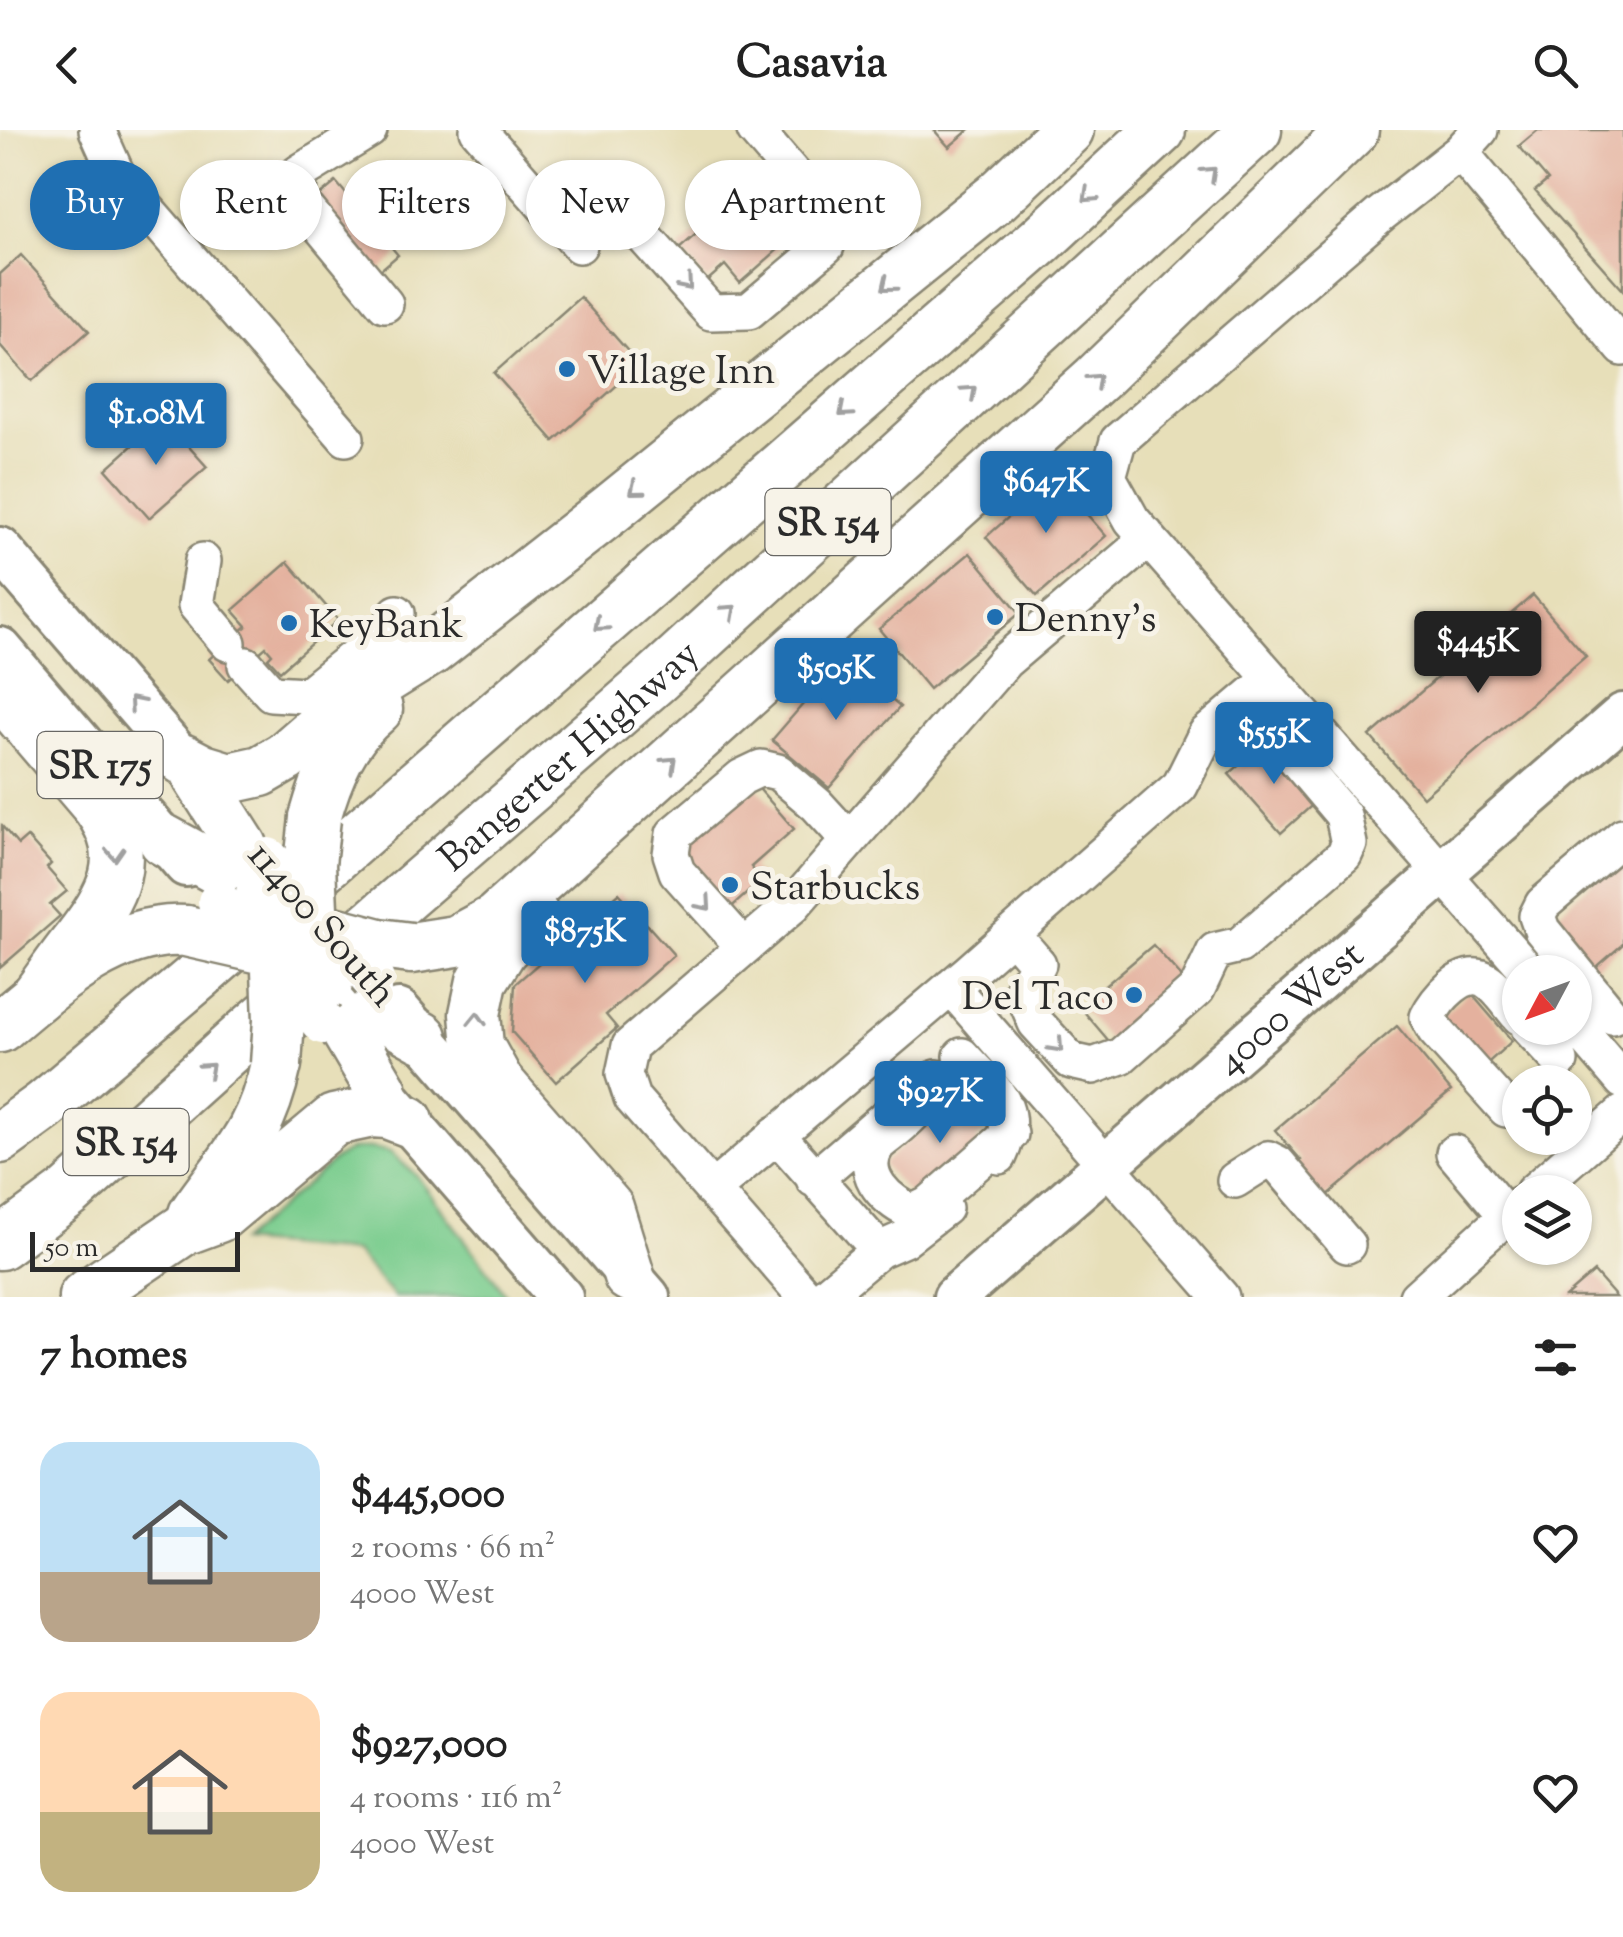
<!DOCTYPE html>
<meta charset="utf-8">
<style>
:root{--surface:#fff;--page:#f6f6f6;--text:#222;--muted:#767676;--accent:#1f6fb2}
body{margin:0;font-family:"Sorts Mill Goudy",serif;background:var(--page);color:var(--text);height:100vh;display:flex;flex-direction:column;font-size:38px;white-space:nowrap}
*{box-sizing:border-box;margin:0}
p{font-size:32px;color:var(--muted)}
.icon{flex:none;width:55px;height:55px;fill:none;stroke:currentColor;stroke-width:2;stroke-linecap:round;stroke-linejoin:round}
.map{position:relative;height:1167px;overflow:hidden}
.drawer{display:flex;flex-direction:column;background:var(--surface);flex:1}
.drawer>*{flex:none}
.guide{position:absolute;left:30px;top:30px;width:1000px;height:90px;display:flex;gap:20px}
.needle{width:65px;rotate:229deg}
.tools{position:absolute;left:1502px;top:825px;display:grid;gap:20px}
.tools a{display:grid;place-items:center;width:90px;height:90px;border-radius:50%;background:var(--surface);box-shadow:0 2px 8px #0004;font-size:50px}
.scale{position:absolute;left:30px;bottom:25px;width:210px;box-sizing:border-box;padding-left:10px;border:5px solid #2b2b2b;border-top:0;font-size:28px;line-height:35px;white-space:nowrap;color:#2b2b2b;-webkit-text-stroke:8px #f7f3e8;paint-order:stroke}
.price{position:absolute;translate:-50% -85px;padding:0 22px;border-radius:10px;background:var(--accent);color:#fff;font-size:32px;line-height:65px;filter:drop-shadow(0 2px 5px #0008)}
.price::after{content:'';position:absolute;left:50%;top:60px;width:30px;height:22px;margin-left:-15px;background:inherit;clip-path:polygon(0 0,100% 0,50% 100%)}
.price.current{background:#222;color:#fff}
ul{padding:0;list-style:none}
li{display:flex;align-items:center;gap:30px;height:250px;padding:0 40px}
li span{display:grid;place-items:center;flex:none;width:280px;height:200px;border-radius:30px;color:#555}
li>.icon{margin-inline-start:auto}
span .icon{width:120px;height:120px;fill:#fffc;stroke-width:1}
li b{font-size:42px}
h2{display:flex;justify-content:space-between;align-items:center;height:120px;padding:0 40px;font-size:42px}
.chip{padding:0 35px;border-radius:45px;background:var(--surface);box-shadow:0 2px 8px #0004;font-size:35px;line-height:90px}
.chip.current{background:var(--accent);color:#fff}
header{display:flex;justify-content:space-between;align-items:center;height:130px;padding:0 40px;background:var(--surface);font-size:45px;font-weight:700}
.map>svg:first-child{display:block}
.green{fill:#7bcd8f;stroke:#537c5d;stroke-width:2.5}
.building{fill:#e4b19e}
.lines{fill:none;stroke-linecap:round;stroke-linejoin:round}
.minor-casing{stroke:#898572;stroke-width:40}
.major-casing{stroke:#898572;stroke-width:48}
.highway-casing{stroke:#898572;stroke-width:55}
.minor{stroke:#fff;stroke-width:35}
.major{stroke:#fff;stroke-width:42}
.highway{stroke:#fff;stroke-width:50}
.major-bridge-casing{stroke:#898572;stroke-width:48;stroke-linecap:butt}
.highway-bridge-casing{stroke:#898572;stroke-width:55;stroke-linecap:butt}
.major-bridge{stroke:#fff;stroke-width:42}
.highway-bridge{stroke:#fff;stroke-width:50}
.oneway{stroke:#a0a0a0}
.poi-dot{fill:#1f6fb2;stroke:#f7f3e8;stroke-width:4}
.labels{text-anchor:middle;stroke-width:10;stroke-linejoin:round;paint-order:stroke}
.shield{fill:#f7f3e8;stroke:#686764;stroke-width:2.5}
.shield-label{font-size:38px;font-weight:bold;fill:#2b2b2b}
.poi-label{font-size:40px;fill:#2b2b2b;stroke:#f7f3e8;text-anchor:start}
.street-label{font-size:40px;fill:#2b2b2b;stroke:#f7f3e8}
</style>
<header><svg class="icon" aria-label="back" viewBox="0 0 24 24"><path d="M15 5l-7 7 7 7"/></svg>Casavia<svg class="icon" aria-label="search" viewBox="0 0 24 24"><circle cx="10" cy="10" r="6"/><path d="M15 15l6 6"/></svg></header>
<div class="map">
<svg width="1623" height="1167" viewBox="0 0 1623 1167">
<rect width="100%" height="100%" fill="#f7f3e8"/>
<filter id="ink" filterUnits="userSpaceOnUse"><feTurbulence type="fractalNoise" baseFrequency=".01" numOctaves="2"/><feDisplacementMap in="SourceGraphic" scale="20" xChannelSelector="R" yChannelSelector="G"/><feConvolveMatrix kernelMatrix="1 2 1 2 8 2 1 2 1" color-interpolation-filters="sRGB"/></filter>
<filter id="wash" filterUnits="userSpaceOnUse"><feTurbulence type="fractalNoise" baseFrequency=".0048" numOctaves="4" result="noise"/><feDisplacementMap in="SourceGraphic" scale="40" xChannelSelector="R" yChannelSelector="G"/><feGaussianBlur stdDeviation="2.25" result="paint"/><feColorMatrix in="noise" values="0 0 0 0 0 0 0 0 0 0 0 0 0 0 0 0 0 1.4 0 .05"/><feComposite in="paint" operator="in"/></filter>
<g filter="url(#wash)">
<rect width="100%" height="100%" fill="#e7dfb9"/>
<path class="green" d="M 372,1018 L 390,1022 L 416,1045 L 508,1167 L 394,1167 L 355,1122 L 240,1112 L 335,1029 L 352,1019 Z"/>
<g id="blocks">
<path class="building" d="M 934,0 L 969,0 L 949,17 Z
M 1538,0 L 1623,0 L 1623,160 L 1535,61 L 1548,50 L 1519,16 Z
M 777,46 L 806,80 L 781,101 L 789,110 L 740,153 L 725,135 L 707,151 L 679,119 L 760,48 L 766,55 Z
M 336,52 L 398,125 L 370,149 L 307,76 Z
M 21,125 L 89,201 L 32,251 L 0,215 L 0,144 Z
M 580,167 L 640,235 L 554,311 L 494,243 Z
M 163,288 L 207,337 L 149,388 L 106,339 Z
M 1054,347 L 1106,406 L 1037,466 L 986,407 Z
M 970,423 L 1020,483 L 929,559 L 879,499 Z
M 288,432 L 338,490 L 280,541 L 268,528 L 272,524 L 266,517 L 228,550 L 209,529 L 247,496 L 233,480 Z
M 1533,465 L 1586,526 L 1423,667 L 1370,606 Z
M 843,528 L 900,577 L 829,658 L 772,610 Z
M 1267,611 L 1318,670 L 1281,703 L 1229,644 Z
M 754,653 L 794,699 L 751,737 L 762,750 L 726,782 L 685,735 L 688,712 Z
M 2,696 L 18,715 L 27,707 L 51,734 L 47,738 L 67,761 L 50,775 L 60,786 L 0,838 Z
M 1623,725 L 1623,814 L 1591,842 L 1548,792 Z
M 619,763 L 674,825 L 606,885 L 617,898 L 556,952 L 512,902 L 515,854 Z
M 1153,815 L 1187,853 L 1114,917 L 1080,877 Z
M 1469,861 L 1512,911 L 1479,941 L 1439,888 Z
M 1397,896 L 1451,961 L 1300,1089 L 1271,1055 L 1301,1030 L 1275,1000 Z
M 967,959 L 996,992 L 976,1010 L 981,1016 L 917,1073 L 882,1034 Z
M 1594,1142 L 1616,1167 L 1565,1167 Z"/>
</g>
</g>
<g filter="url(#ink)">
<use href="#blocks" fill-opacity="0" stroke="#898572" stroke-width="2.5"/>
<g class="lines">
<defs>
<path id="minor" d="M 97,0 L 117,45 L 346,308
M 369,0 L 299,43 L 298,69 L 385,174
M 478,0 L 579,115
M 1480,0 L 1460,22 L 1381,84 L 1118,311 L 1108,347 L 1132,390 L 1529,842
M 1460,22 L 1623,218
M 621,81 L 711,182 L 749,181 L 826,116 L 822,78 L 755,0
M 203,431 L 196,475 L 228,513
M 246,535 L 271,563 L 307,565 L 389,499 L 397,483
M 1012,804 L 1038,834 L 1022,860 L 1036,893 L 1071,931 L 1093,936 L 1121,926 L 1197,859 L 1215,821 L 1240,815 L 1344,725 L 1349,714 L 1343,685 L 1246,570
M 744,817 L 677,742 L 671,724 L 674,704 L 742,647 L 761,638 L 778,642 L 817,675 L 849,710
M 951,857 L 1221,1167
M 1612,886 L 1542,800 L 1537,786 L 1543,774 L 1623,706
M 1575,895 L 1623,951
M 1529,898 L 1560,931
M 962,926 C 993,961 1023,976 999,1026
M 937,948 C 926,973 913,985 893,1002 C 888,1006 879,1012 876,1017 C 858,1045 890,1074 913,1082 L 928,1075 L 1010,1004
M 1506,979 L 1435,900 L 1428,887 C 1436,870 1464,836 1486,850 C 1499,858 1510,876 1520,887
M 776,1004 L 879,1120 L 823,1167
M 1454,1023 L 1507,1086
M 814,1049 L 885,988
M 1235,1050 L 1268,1029 L 1278,1034 L 1347,1115
M 712,1060 L 969,842 L 1180,656 L 1206,604 L 1272,548
M 1533,1062 L 1623,983
M 879,1120 L 904,1109 L 944,1078
M 806,1167 L 632,968 L 624,944 L 630,916 L 793,775 L 1005,531 L 1133,422 L 1146,405
M 1417,1167 L 1520,1074"/>
<g id="major">
<path d="M 0,419 L 206,657"/>
<path d="M 0,519 L 186,735"/>
<path d="M 399,881 L 648,1167"/>
<path d="M 387,967 L 561,1167"/>
<path id="s1" d="M 955,1167 L 1623,585"/>
</g>
<g id="highway">
<path d="M 0,562 L 98,677 C 135,729 112,766 78,810 C 63,828 50,848 36,867"/>
<path d="M 184,630 L 203,640 L 229,648 L 261,641 L 285,627 L 352,569 L 431,520 L 611,379 L 997,67 L 1068,0"/>
<path d="M 198,647 L 242,716 L 261,763"/>
<path d="M 315,688 C 327,645 342,608 377,579"/>
<path d="M 164,710 L 261,763"/>
<path d="M 534,786 L 502,819 L 482,851 L 475,884 L 478,916 L 498,952 L 608,1078 L 629,1146"/>
<path d="M 411,818 L 456,811 L 495,790 L 1096,249 L 1353,0"/>
<path d="M 327,854 L 343,895 L 382,961"/>
<path d="M 327,854 L 422,907"/>
<path d="M 0,897 C 51,854 114,796 186,801"/>
<path d="M 0,1008 L 44,976 L 197,847 L 1040,111 L 1160,0"/>
<path d="M 194,1084 C 234,1027 261,1005 276,934"/>
<path id="s2" d="M 0,1114 L 69,1063 L 246,904 L 656,549 L 1256,0"/>
<path d="M 84,1167 L 183,1100 L 218,1087 L 334,990 L 372,982 L 387,983 L 408,991"/>
</g>
</defs>
<use href="#minor" class="minor-casing"/>
<use href="#major" class="major-casing"/>
<use href="#highway" class="highway-casing"/>
<use href="#minor" class="minor"/>
<use href="#major" class="major"/>
<use href="#highway" class="highway"/>
<defs>
<path id="major-bridge" d="M 268,729 L 312,779
M 219,772 L 257,817
M 330,801 L 373,850
M 277,840 L 323,893"/>
<path id="highway-bridge" d="M 261,763 L 314,794 L 327,854
M 261,763 L 275,824 L 327,854
M 312,779 L 310,734 L 315,688
M 186,801 L 257,817
M 330,801 L 379,814 L 411,818
M 276,934 L 279,890 L 277,840"/>
</defs>
<use href="#major-bridge" class="major-bridge-casing"/>
<use href="#highway-bridge" class="highway-bridge-casing"/>
<use href="#major-bridge" class="major-bridge"/>
<use href="#highway-bridge" class="highway-bridge"/>
</g>
<defs><path id="oneway-chevron" d="M-2-3.5L2.5 0L-2 3.5" fill="none" stroke-width="1.6" stroke-linecap="round" stroke-linejoin="round" transform="scale(2.5)"/></defs>
<g class="oneway">
<use href="#oneway-chevron" transform="translate(1210 43) rotate(-43)"/>
<use href="#oneway-chevron" transform="translate(1089 66) rotate(137)"/>
<use href="#oneway-chevron" transform="translate(686 154) rotate(49)"/>
<use href="#oneway-chevron" transform="translate(888 155) rotate(141)"/>
<use href="#oneway-chevron" transform="translate(1095 250) rotate(-43)"/>
<use href="#oneway-chevron" transform="translate(970 262) rotate(-42)"/>
<use href="#oneway-chevron" transform="translate(845 281) rotate(139)"/>
<use href="#oneway-chevron" transform="translate(636 359) rotate(141)"/>
<use href="#oneway-chevron" transform="translate(730 481) rotate(-42)"/>
<use href="#oneway-chevron" transform="translate(600 495) rotate(139)"/>
<use href="#oneway-chevron" transform="translate(135 573) rotate(-131)"/>
<use href="#oneway-chevron" transform="translate(670 633) rotate(-43)"/>
<use href="#oneway-chevron" transform="translate(115 724) rotate(87)"/>
<use href="#oneway-chevron" transform="translate(705 774) rotate(49)"/>
<use href="#oneway-chevron" transform="translate(477 889) rotate(-89)"/>
<use href="#oneway-chevron" transform="translate(1057 916) rotate(47)"/>
<use href="#oneway-chevron" transform="translate(208 939) rotate(-42)"/>
</g>
</g>
<g class="poi-dot">
<circle cx="567" cy="239" r="10"/>
<circle cx="995" cy="487" r="10"/>
<circle cx="289" cy="493" r="10"/>
<circle cx="730" cy="755" r="10"/>
<circle cx="1134" cy="865" r="10"/>
</g>
<g class="labels">
<g class="shield">
<rect x="765.5" y="359" width="125" height="66" rx="8"/>
<rect x="37.5" y="602" width="125" height="66" rx="8"/>
<rect x="63.5" y="979" width="125" height="66" rx="8"/>
</g>
<g class="shield-label">
<text x="828" y="405">SR 154</text>
<text x="100" y="648">SR 175</text>
<text x="126" y="1025">SR 154</text>
</g>
<g class="poi-label">
<text x="587" y="253">Village Inn</text>
<text x="1015" y="501">Denny's</text>
<text x="309" y="507">KeyBank</text>
<text x="750" y="769">Starbucks</text>
<text x="1114" y="879" text-anchor="end">Del Taco</text>
</g>
<g class="street-label">
<text dy="14" stroke="none"><textPath href="#s2" startOffset="750">Bangerter Highway</textPath></text>
<text transform="translate(324 793) rotate(49)" y="14">11400 South</text>
<text dy="14" stroke="none"><textPath href="#s1" startOffset="442">4000 West</textPath></text>
</g>
</g>
</svg>
<div class="tools">
<a><svg class="needle" viewBox="-14 -14 28 28"><path d="M0-13l5 13h-10z" fill="#e53935"/><path d="M0 13l5-13h-10z" fill="#767676"/></svg></a>
<a><svg class="icon" aria-label="locate" viewBox="0 0 24 24"><circle cx="12" cy="12" r="6"/><path d="M12 2v4M12 18v4M2 12h4M18 12h4"/></svg></a>
<a><svg class="icon" aria-label="layers" viewBox="0 0 24 24"><path d="M12 4l9 5-9 5-9-5zM3 14l9 5 9-5"/></svg></a>
</div>
<div class="scale">50 m</div>
<b class="price" style="left:156px;top:338px">$1.08M</b>
<b class="price" style="left:1046px;top:406px">$647K</b>
<b class="price current" style="left:1478px;top:566px">$445K</b>
<b class="price" style="left:836px;top:593px">$505K</b>
<b class="price" style="left:1274px;top:657px">$555K</b>
<b class="price" style="left:585px;top:856px">$875K</b>
<b class="price" style="left:940px;top:1016px">$927K</b>
<div class="guide">
<a class="chip current">Buy</a>
<a class="chip">Rent</a>
<a class="chip">Filters</a>
<a class="chip">New</a>
<a class="chip">Apartment</a>
</div>
</div>
<section class="drawer">
<h2>7 homes<svg class="icon" aria-label="filters" viewBox="0 0 24 24"><path d="M4 7h16M4 17h16"/><circle cx="9" cy="7" r="2"/><circle cx="15" cy="17" r="2"/></svg></h2>
<ul>
<li><span style="background:linear-gradient(#bfe0f5 65%,#b9a48a 0)"><svg class="icon" aria-label="home" viewBox="0 0 24 24"><path d="M3 11l9-7 9 7M6 9v11h12V9"/></svg></span><div><b>$445,000</b><p>2 rooms · 66 m²</p><p>4000 West</p></div><svg class="icon" aria-label="heart" viewBox="0 0 24 24"><path d="M12 20l-8-8c-3-5 5-10 8-4 3-6 11-1 8 4z"/></svg></li>
<li><span style="background:linear-gradient(#ffd9b3 60%,#c2b280 0)"><svg class="icon" aria-label="home" viewBox="0 0 24 24"><path d="M3 11l9-7 9 7M6 9v11h12V9"/></svg></span><div><b>$927,000</b><p>4 rooms · 116 m²</p><p>4000 West</p></div><svg class="icon" aria-label="heart" viewBox="0 0 24 24"><path d="M12 20l-8-8c-3-5 5-10 8-4 3-6 11-1 8 4z"/></svg></li>
</ul>
</section>
